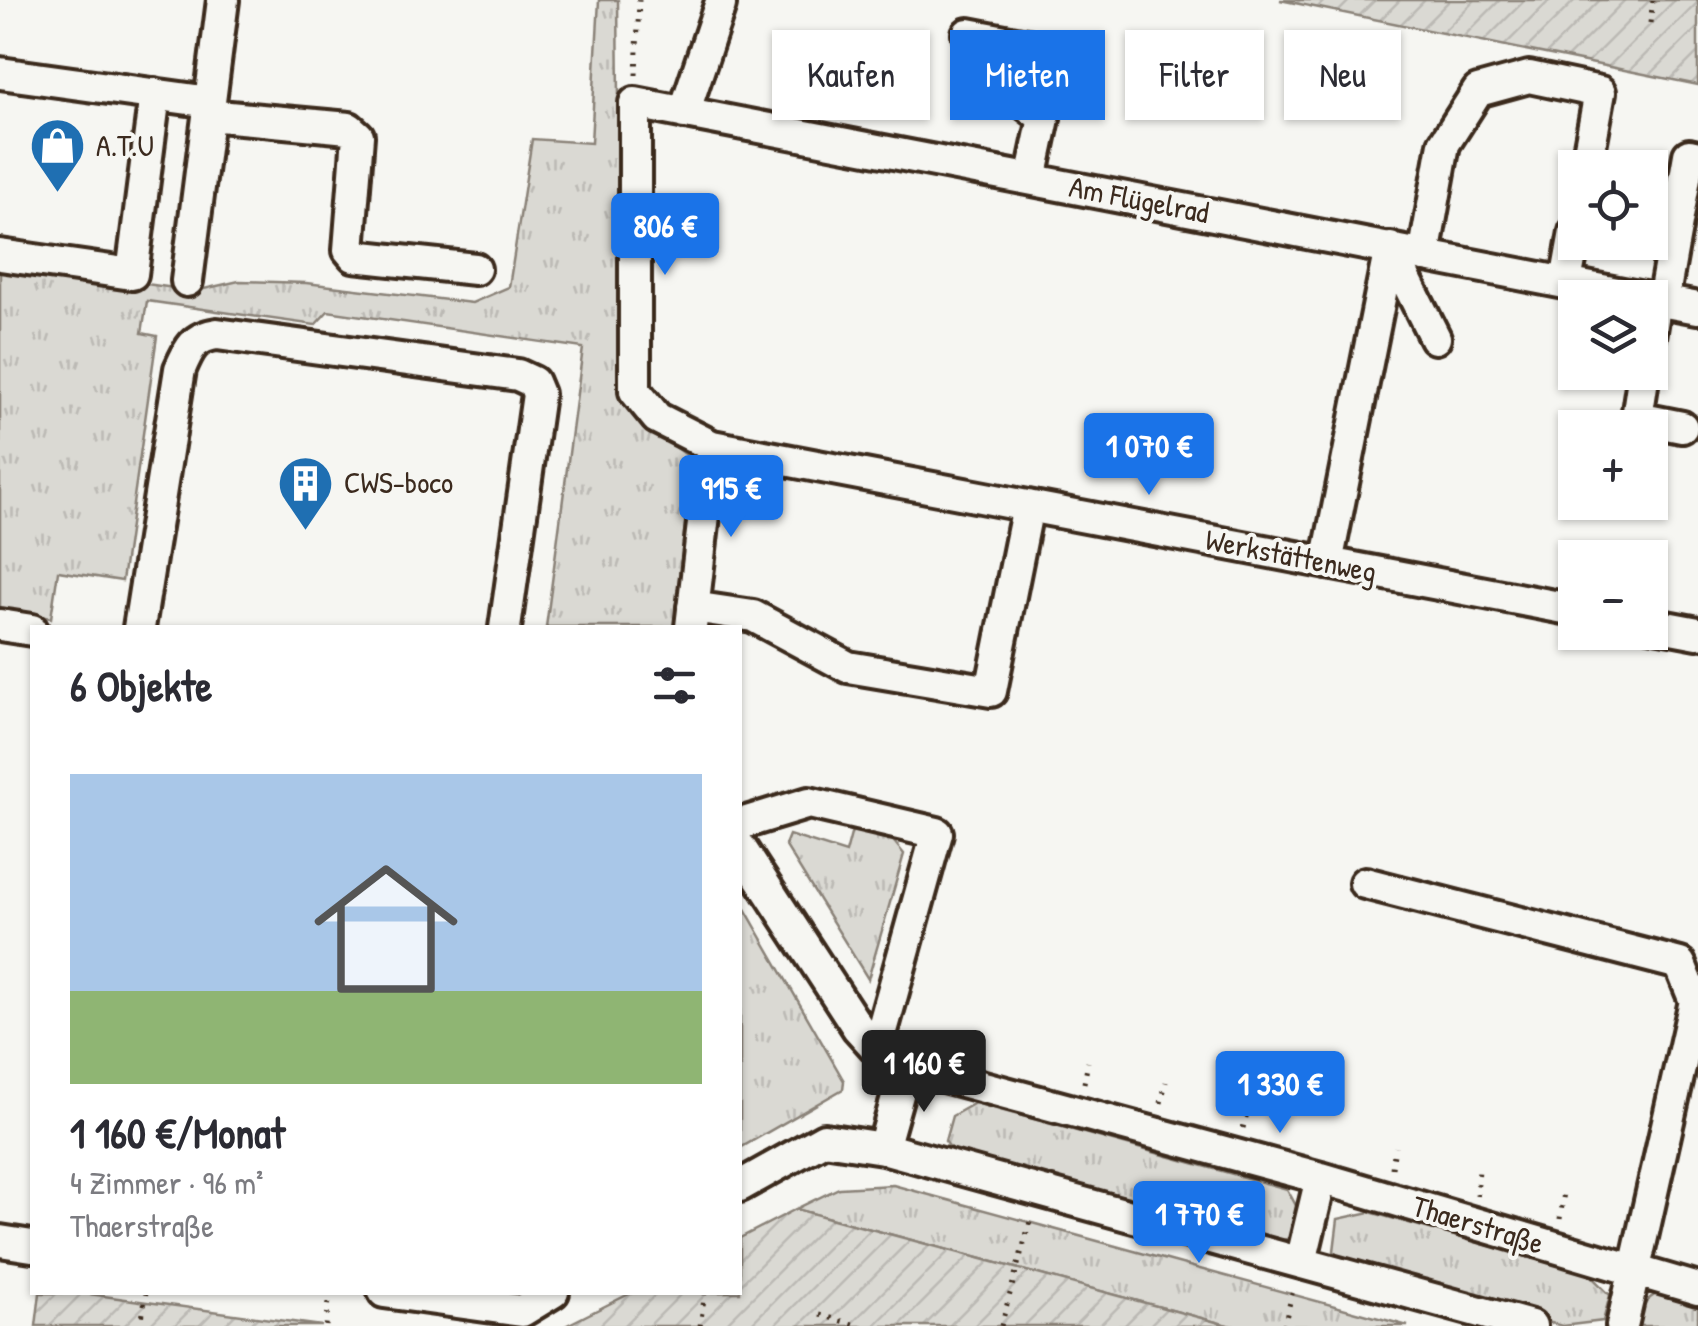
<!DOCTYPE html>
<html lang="de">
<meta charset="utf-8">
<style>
:root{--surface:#fff;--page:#f7f7f7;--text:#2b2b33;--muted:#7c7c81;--accent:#1a73e8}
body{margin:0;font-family:"Patrick Hand",sans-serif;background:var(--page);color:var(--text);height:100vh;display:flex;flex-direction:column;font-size:38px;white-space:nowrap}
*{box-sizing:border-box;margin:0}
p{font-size:32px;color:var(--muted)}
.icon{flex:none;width:55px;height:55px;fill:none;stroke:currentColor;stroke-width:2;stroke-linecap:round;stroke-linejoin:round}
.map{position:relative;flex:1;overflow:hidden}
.sheet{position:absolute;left:30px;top:625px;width:712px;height:670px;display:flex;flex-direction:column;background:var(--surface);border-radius:0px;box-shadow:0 2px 8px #0004}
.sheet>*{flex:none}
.top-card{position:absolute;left:772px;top:30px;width:775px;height:90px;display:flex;gap:20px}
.tools{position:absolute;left:1558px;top:150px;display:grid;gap:20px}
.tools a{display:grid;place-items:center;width:110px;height:110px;border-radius:0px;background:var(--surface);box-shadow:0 2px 8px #0004;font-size:50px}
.price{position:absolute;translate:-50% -85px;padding:0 22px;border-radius:10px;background:var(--accent);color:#fff;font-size:32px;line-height:65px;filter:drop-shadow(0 2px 5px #0008)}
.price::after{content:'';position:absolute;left:50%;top:60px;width:30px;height:22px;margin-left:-15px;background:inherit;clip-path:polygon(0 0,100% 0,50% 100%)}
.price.active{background:#222;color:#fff}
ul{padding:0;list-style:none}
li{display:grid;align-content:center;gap:20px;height:530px;padding:0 40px}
li span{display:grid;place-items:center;height:310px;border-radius:0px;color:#555}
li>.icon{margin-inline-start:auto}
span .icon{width:180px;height:180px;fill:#fffc;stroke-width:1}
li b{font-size:42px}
h2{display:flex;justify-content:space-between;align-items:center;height:120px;padding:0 40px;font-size:42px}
.chip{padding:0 35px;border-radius:0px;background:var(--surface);box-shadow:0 2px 8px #0004;font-size:35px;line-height:90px}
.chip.active{background:var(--accent);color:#fff}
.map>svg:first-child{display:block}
.grass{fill:url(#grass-tufts);stroke:#8a8278;stroke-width:2.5}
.garden{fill:url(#garden-furrows);stroke:#8a8278;stroke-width:2.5}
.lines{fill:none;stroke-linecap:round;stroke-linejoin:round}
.minor-casing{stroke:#3b2a1e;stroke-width:38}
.path{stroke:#3b2a1e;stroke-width:5;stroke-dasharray:2.5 8;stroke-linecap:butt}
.minor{stroke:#f6f6f2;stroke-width:30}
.labels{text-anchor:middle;stroke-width:8;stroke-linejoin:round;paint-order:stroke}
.poi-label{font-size:30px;fill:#3b2a1e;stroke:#f6f6f2;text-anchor:start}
.street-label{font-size:30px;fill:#3b2a1e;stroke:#f6f6f2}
</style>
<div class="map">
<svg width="1698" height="1326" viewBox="0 0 1698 1326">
<defs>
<pattern id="grass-tufts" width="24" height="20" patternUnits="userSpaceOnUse" patternTransform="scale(2.5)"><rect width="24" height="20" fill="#dad9d3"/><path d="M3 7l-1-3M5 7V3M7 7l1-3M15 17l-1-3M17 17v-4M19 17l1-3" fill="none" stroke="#bcbab5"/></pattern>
<pattern id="garden-furrows" width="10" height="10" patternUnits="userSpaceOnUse" patternTransform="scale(2.5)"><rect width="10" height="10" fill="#dad9d3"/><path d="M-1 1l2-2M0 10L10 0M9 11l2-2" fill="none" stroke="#bcbab5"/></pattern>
</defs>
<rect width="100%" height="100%" fill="#f6f6f2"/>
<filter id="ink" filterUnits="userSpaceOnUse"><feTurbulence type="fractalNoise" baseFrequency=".01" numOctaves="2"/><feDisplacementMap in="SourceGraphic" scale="20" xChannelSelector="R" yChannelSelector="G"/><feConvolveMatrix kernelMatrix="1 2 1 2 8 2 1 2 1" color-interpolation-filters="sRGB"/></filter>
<g filter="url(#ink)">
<path class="grass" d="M 599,0 L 618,0 L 622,397 L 638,420 L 692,459 L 674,627 L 546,627 L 583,348 L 328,311 L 315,325 L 147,301 L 142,333 L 157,336 L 122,581 L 58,571 L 51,618 L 0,610 L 0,263 L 195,291 L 239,281 L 306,283 L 472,303 L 509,287 L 532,139 L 591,143 Z
M 854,823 L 886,832 L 904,854 L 868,979 L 785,845 L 789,835 L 846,853 Z
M 740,900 L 844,1081 L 843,1089 L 740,1148 Z
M 975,1103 L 1287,1189 L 1300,1213 L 1293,1237 L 1269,1245 L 958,1158 L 945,1141 L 952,1116 Z
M 893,1185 L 1408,1326 L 1231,1326 L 796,1209 L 839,1188 Z
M 1370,1212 L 1589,1274 L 1610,1295 L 1603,1321 L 1562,1326 L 1344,1266 L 1334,1251 L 1338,1219 Z
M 1668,1289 L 1698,1297 L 1698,1326 L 1637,1326 C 1642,1305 1647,1295 1668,1289 Z"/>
<path class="garden" d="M 1280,0 L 1698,0 L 1698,85 Z
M 796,1209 L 1231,1326 L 565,1326 L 631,1293 L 740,1292 L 740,1238 Z
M 40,1293 L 82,1293 L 322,1326 L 36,1326 Z"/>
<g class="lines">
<defs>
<path id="minor" d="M 968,34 L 1037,47 L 1027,105 L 1044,118 L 1031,179
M 0,73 L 210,102
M 684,113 L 720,5
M 208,115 L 349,128 L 358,136 L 349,250 L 354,256 L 475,269
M 1390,248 L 1435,338
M 0,255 L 132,274 L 155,94
M 1424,256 L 1444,144 L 1478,91 L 1529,77 L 1600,92 L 1586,168
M 187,281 L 223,0
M 1566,282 L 1575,232
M 1650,299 L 1698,308
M 1663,301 L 1689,155 L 1698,157
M 1650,337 L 1656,300
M 1644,372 L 1637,418 L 1682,427
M 1327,563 L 1390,248
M 693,607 L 753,616 L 848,667 L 991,691 L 1028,506
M 1575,610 L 712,446 L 657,418 L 635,391 L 635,103 L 1643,298
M 1650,624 L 1698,633
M 0,625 L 32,630
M 691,627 L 712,446
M 139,628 L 180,369 C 189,348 194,337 217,334 L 518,375 L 533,382 L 538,394 L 505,628
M 740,824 L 809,803 L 937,833 L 877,1049
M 740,847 L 858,1028 L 877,1049 L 906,1066 L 1321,1178 L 1698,1289
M 1365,883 L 1680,964 L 1695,1001 L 1622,1326
M 883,1148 L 906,1066
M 740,1186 L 824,1139 L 883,1148 L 1531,1326
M 0,1241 L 32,1246
M 1301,1262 L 1321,1178
M 384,1292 L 522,1311 L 553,1292"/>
</defs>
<use href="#minor" class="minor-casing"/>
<path class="path" d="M 1650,23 L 1653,0
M 636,75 L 639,0
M 1084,1083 L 1088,1062
M 1161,1103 L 1166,1082
M 1243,1128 L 1250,1102
M 1392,1168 L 1395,1147
M 1477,1196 L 1479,1169
M 1560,1219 L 1564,1192
M 820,1315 L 860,1326
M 141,1326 L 146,1292
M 326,1326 L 330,1292
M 700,1326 L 705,1292
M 1001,1326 L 1031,1218
M 1284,1326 L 1293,1290"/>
<use href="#minor" class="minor"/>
</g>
</g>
<defs>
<symbol id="shop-pin" viewBox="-11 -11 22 30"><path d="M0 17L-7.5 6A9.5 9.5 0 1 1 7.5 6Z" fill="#1f6fb2" stroke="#f6f6f2"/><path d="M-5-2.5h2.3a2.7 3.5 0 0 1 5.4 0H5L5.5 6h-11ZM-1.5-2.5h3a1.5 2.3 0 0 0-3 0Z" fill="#fff"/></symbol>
<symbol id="building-pin" viewBox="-11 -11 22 30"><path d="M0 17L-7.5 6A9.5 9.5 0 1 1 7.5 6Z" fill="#1f6fb2" stroke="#f6f6f2"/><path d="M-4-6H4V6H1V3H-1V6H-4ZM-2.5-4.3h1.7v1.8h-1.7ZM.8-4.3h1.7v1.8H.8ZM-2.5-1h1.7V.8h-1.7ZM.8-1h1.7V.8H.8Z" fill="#fff"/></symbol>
</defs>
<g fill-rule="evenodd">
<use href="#shop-pin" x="26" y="114" width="63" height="86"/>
<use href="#building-pin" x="274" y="452" width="63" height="86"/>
</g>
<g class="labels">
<g class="poi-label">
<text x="96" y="156">A.T.U</text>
<text x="344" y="493">CWS-boco</text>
</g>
<g class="street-label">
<text transform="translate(1139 200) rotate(11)" y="10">Am Flügelrad</text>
<text transform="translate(1291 556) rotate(11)" y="10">Werkstättenweg</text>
<text transform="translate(1478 1225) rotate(17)" y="10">Thaerstraße</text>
</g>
</g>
</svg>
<div class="tools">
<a><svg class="icon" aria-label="locate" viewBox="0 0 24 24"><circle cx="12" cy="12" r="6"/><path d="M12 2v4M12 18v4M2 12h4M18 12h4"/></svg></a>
<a><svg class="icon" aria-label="layers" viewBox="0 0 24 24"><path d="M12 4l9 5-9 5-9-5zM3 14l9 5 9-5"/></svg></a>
<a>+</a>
<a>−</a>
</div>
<b class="price" style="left:665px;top:278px">806 €</b>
<b class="price" style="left:1149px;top:498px">1 070 €</b>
<b class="price" style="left:731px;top:540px">915 €</b>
<b class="price active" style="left:924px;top:1115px">1 160 €</b>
<b class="price" style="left:1280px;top:1136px">1 330 €</b>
<b class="price" style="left:1199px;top:1266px">1 770 €</b>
<div class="top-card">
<a class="chip">Kaufen</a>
<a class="chip active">Mieten</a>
<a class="chip">Filter</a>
<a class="chip">Neu</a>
</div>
<section class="sheet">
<h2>6 Objekte<svg class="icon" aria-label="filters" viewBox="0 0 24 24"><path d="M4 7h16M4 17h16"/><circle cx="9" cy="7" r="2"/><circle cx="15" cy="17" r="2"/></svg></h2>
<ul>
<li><span style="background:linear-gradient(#a9c7e8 70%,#8fb573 0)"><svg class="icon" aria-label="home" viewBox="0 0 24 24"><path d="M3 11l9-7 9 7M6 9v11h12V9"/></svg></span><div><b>1 160 €/Monat</b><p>4 Zimmer · 96 m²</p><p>Thaerstraße</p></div></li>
</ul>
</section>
</div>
